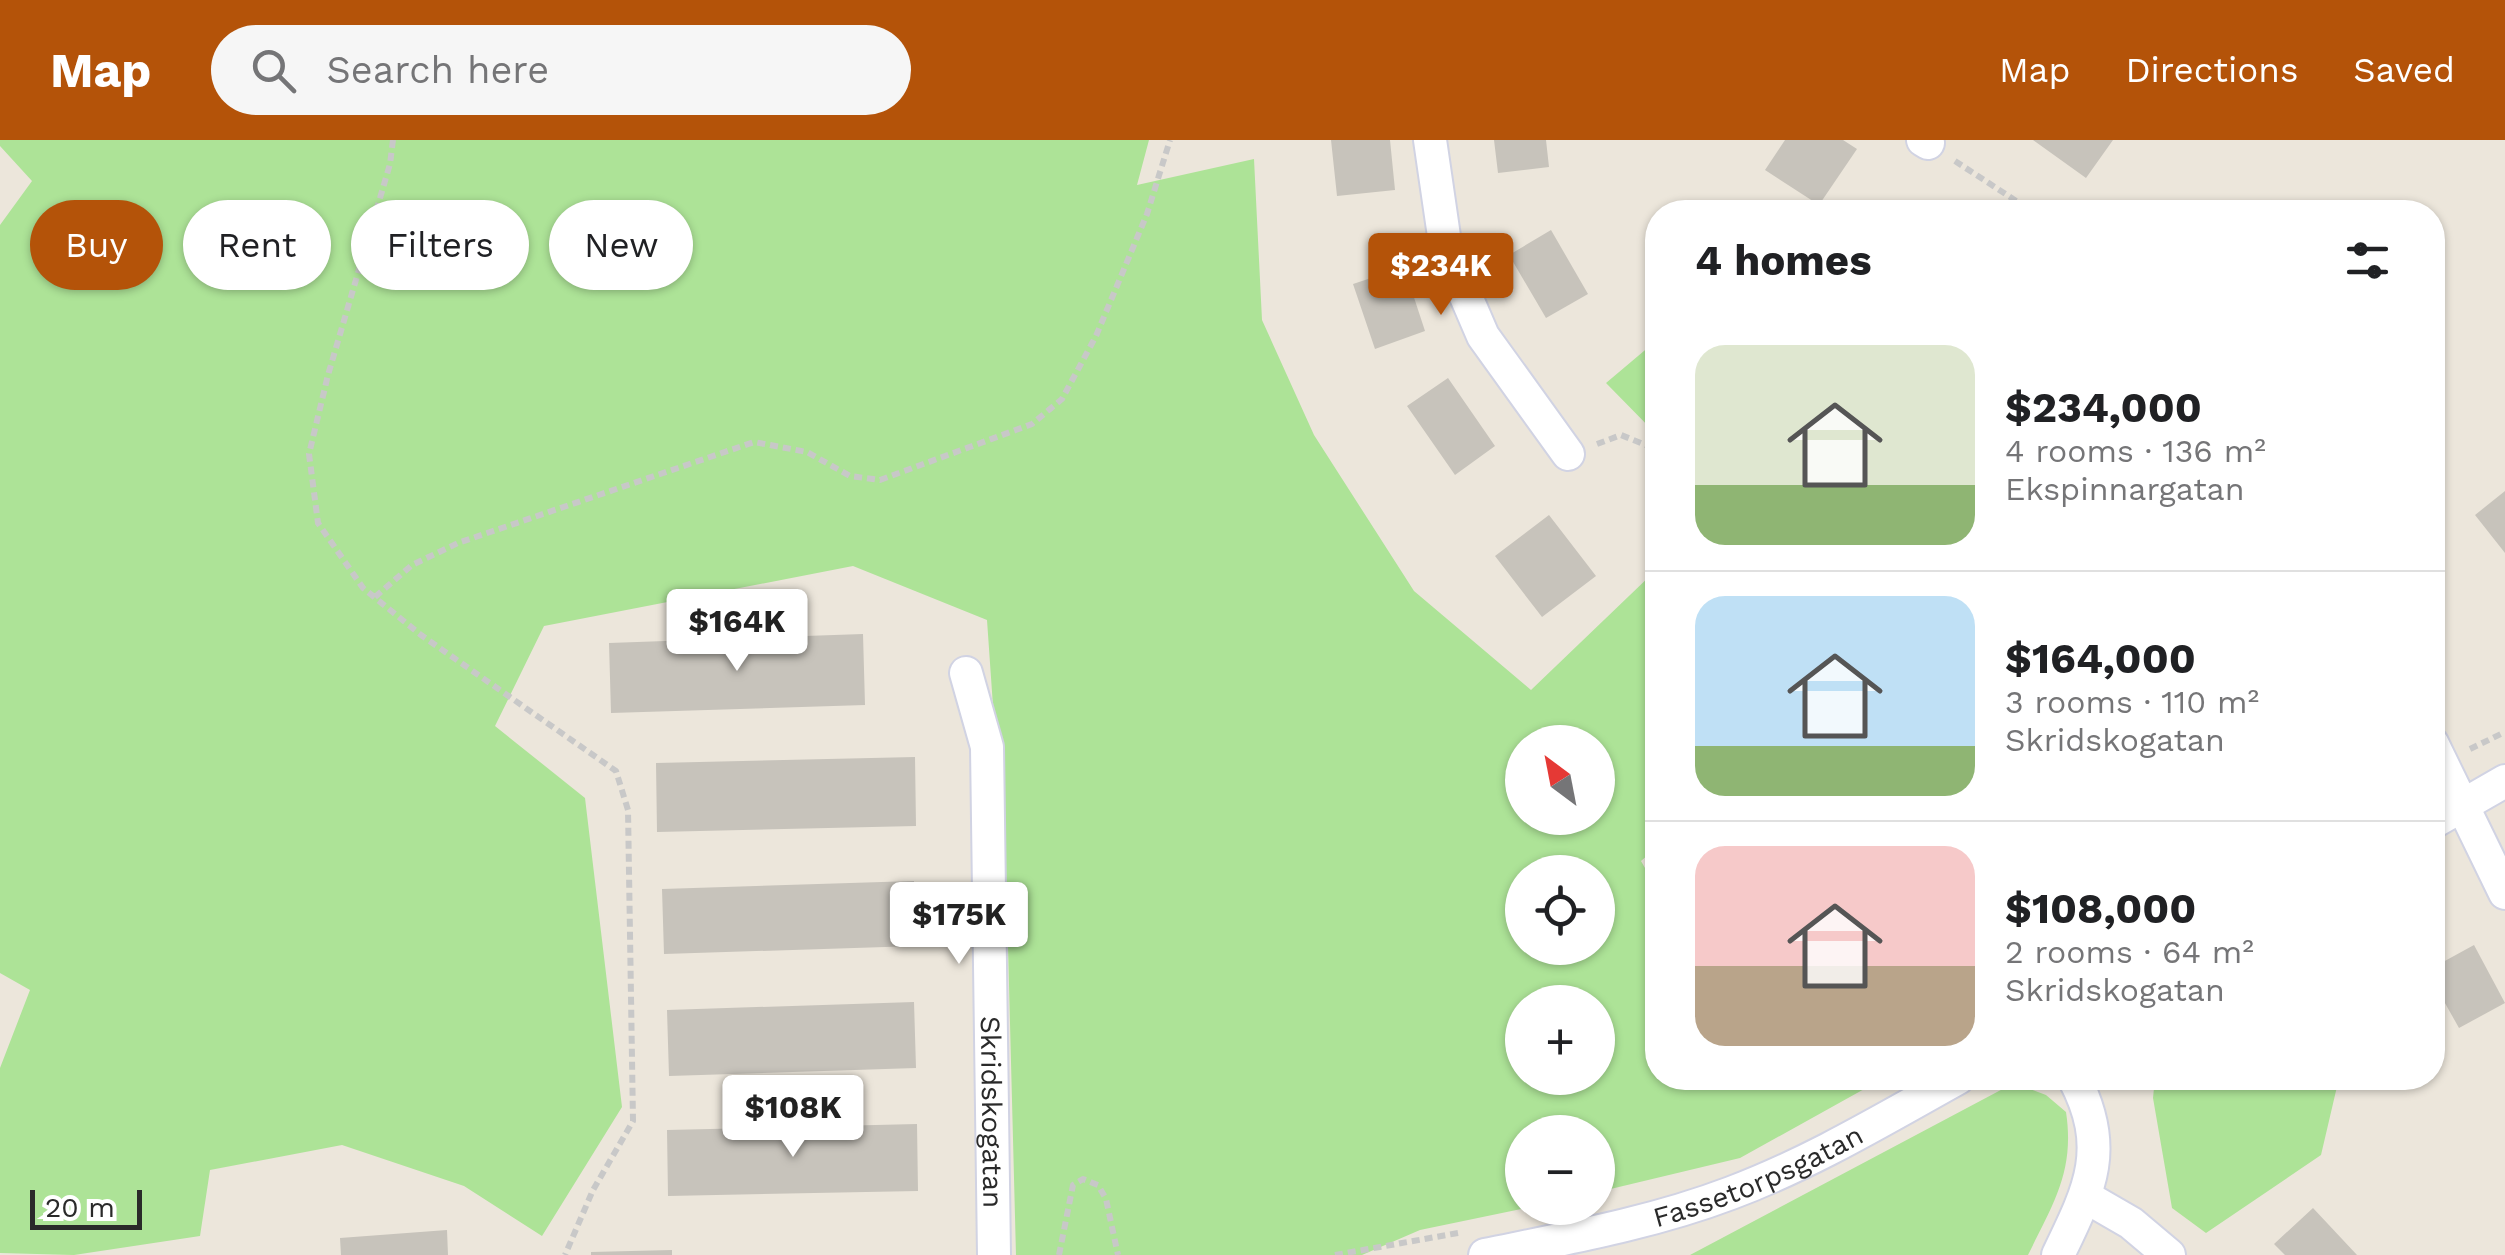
<!DOCTYPE html>
<meta charset="utf-8">
<style>
:root{--surface:#fff;--page:#f6f6f6;--text:#202124;--muted:#757577;--line:#e0e0e0;--accent:#b45309}
body{margin:0;font-family:"Work Sans",sans-serif;background:var(--page);color:var(--text);height:100vh;display:flex;flex-direction:column;font-size:38px;white-space:nowrap}
*{box-sizing:border-box;margin:0}
p{font-size:32px;color:var(--muted)}
.icon{flex:none;width:55px;height:55px;fill:none;stroke:currentColor;stroke-width:2;stroke-linecap:round;stroke-linejoin:round}
.map{position:relative;flex:1;overflow:hidden}
.panel{position:absolute;left:1645px;top:60px;width:800px;height:890px;display:flex;flex-direction:column;background:var(--surface);border-radius:40px;box-shadow:0 2px 8px #0004}
.panel>*{flex:none}
.top-card{position:absolute;left:30px;top:60px;width:950px;height:90px;display:flex;gap:20px}
.needle{width:65px;rotate:328deg}
.fabs{position:absolute;left:1505px;top:585px;display:grid;gap:20px}
.fabs a{display:grid;place-items:center;width:110px;height:110px;border-radius:50%;background:var(--surface);box-shadow:0 2px 8px #0004;font-size:50px}
.scale{position:absolute;left:30px;bottom:25px;width:112px;box-sizing:border-box;padding-left:10px;border:5px solid #2a2a2a;border-top:0;font-size:28px;line-height:35px;white-space:nowrap;color:#2a2a2a;-webkit-text-stroke:8px #fff;paint-order:stroke}
.price{position:absolute;translate:-50% -85px;padding:0 22px;border-radius:10px;background:#fff;color:#222;font-size:32px;line-height:65px;filter:drop-shadow(0 2px 5px #0008)}
.price::after{content:'';position:absolute;left:50%;top:60px;width:30px;height:22px;margin-left:-15px;background:inherit;clip-path:polygon(0 0,100% 0,50% 100%)}
.price.on{background:var(--accent);color:#fff}
ul{padding:0;list-style:none}
li{display:flex;align-items:center;gap:30px;height:250px;padding:0 50px}
li+li{border-top:2px solid var(--line)}
li span{display:grid;place-items:center;flex:none;width:280px;height:200px;border-radius:30px;color:#555}
li>.icon{margin-inline-start:auto}
span .icon{width:120px;height:120px;fill:#fffc;stroke-width:1}
li b{font-size:42px}
h2{display:flex;justify-content:space-between;align-items:center;height:120px;padding:0 50px;font-size:42px}
.chip{padding:0 35px;border-radius:45px;background:var(--surface);box-shadow:0 2px 8px #0004;font-size:35px;line-height:90px}
.chip.on{background:var(--accent);color:#fff}
header{display:flex;align-items:center;gap:60px;box-sizing:border-box;height:140px;padding:0 50px;background:var(--accent);color:#fff}
header strong{font-size:48px}
nav{display:flex;gap:55px;margin-inline-start:auto;font-size:35px}
.search{width:700px;height:90px;background:var(--page);display:flex;align-items:center;gap:25px;box-sizing:border-box;padding:0 35px;border-radius:55px;color:var(--muted);font-size:38px}
.map>svg:first-child{display:block}
.green{fill:#ade397;fill-rule:evenodd}
.building{fill:#c7c3bb}
.lines{fill:none;stroke-linecap:round;stroke-linejoin:round}
.street-casing{stroke:#d1d3e3;stroke-width:36}
.path{stroke:#c8c8c8;stroke-width:6;stroke-dasharray:8 5;stroke-linecap:butt}
.street{stroke:#fff;stroke-width:32}
.labels{text-anchor:middle;stroke-width:9;stroke-linejoin:round;paint-order:stroke}
.street-label{font-size:28px;fill:#2a2a2a;stroke:#fff}
</style>
<header>
<strong>Map</strong>
<div class="search"><svg class="icon" aria-label="search" viewBox="0 0 24 24"><circle cx="10" cy="10" r="6"/><path d="M15 15l6 6"/></svg>Search here</div>
<nav><a>Map</a><a>Directions</a><a>Saved</a></nav>
</header>
<div class="map">
<svg width="2505" height="1115" viewBox="0 0 2505 1115">
<rect width="100%" height="100%" fill="#ece6db"/>
<path class="green" d="M 0,0 L 1149,0 L 1137,45 L 1254,19 L 1262,180 L 1314,295 L 1414,451 L 1531,550 L 1654,432 L 1657,422 L 1657,707 L 1641,721 L 1657,749 L 1658,938 L 1884,938 L 1740,1018 L 1598,1052 L 1598,992 L 1522,992 L 1522,1068 L 1526,1068 L 1420,1090 L 1362,1115 L 1016,1115 L 1007,767 L 987,480 L 853,426 L 544,486 L 495,586 L 585,658 L 622,967 L 542,1096 L 464,1046 L 342,1005 L 210,1030 L 200,1096 L 74,1115 L 0,1113 L 0,928 L 30,850 L 0,833 L 0,85 L 32,41 L 0,6 ZM 1522,602 L 1598,602 L 1598,678 L 1522,678 ZM 1522,732 L 1598,732 L 1598,808 L 1522,808 ZM 1522,862 L 1598,862 L 1598,938 L 1522,938 Z
M 1657,200 L 1658,295 L 1657,295 L 1606,243 Z
M 2155,938 L 2339,938 L 2321,1015 L 2206,1093 L 2172,1068 L 2153,958 Z
M 2014,943 L 2046,955 L 2066,972 C 2075,1031 2053,1064 2028,1115 L 1690,1115 Z"/>
<path class="building" d="M 1331,0 L 1390,0 L 1395,50 L 1337,56 Z
M 1494,0 L 1546,0 L 1549,27 L 1498,33 Z
M 1785,0 L 1843,0 L 1857,9 L 1819,65 L 1765,30 Z
M 2033,0 L 2113,0 L 2086,38 Z
M 1915,61 L 1932,72 L 1908,72 Z
M 1551,90 L 1588,154 L 1546,178 L 1509,115 Z
M 1404,127 L 1425,191 L 1375,209 L 1353,144 Z
M 1448,238 L 1495,306 L 1455,335 L 1407,266 Z
M 2505,351 L 2505,413 L 2475,375 Z
M 1549,375 L 1596,436 L 1542,477 L 1495,416 Z
M 863,494 L 865,565 L 611,573 L 609,503 Z
M 915,617 L 916,686 L 657,692 L 656,623 Z
M 914,741 L 916,806 L 664,814 L 662,749 Z
M 2474,805 L 2505,863 L 2459,888 L 2432,840 L 2432,828 Z
M 914,862 L 916,928 L 669,936 L 667,870 Z
M 917,984 L 918,1051 L 668,1056 L 667,990 Z
M 2313,1068 L 2357,1115 L 2285,1115 L 2274,1104 Z
M 447,1090 L 448,1115 L 341,1115 L 340,1098 Z
M 672,1110 L 672,1115 L 591,1115 L 591,1112 Z"/>
<g class="lines">
<defs>
<g id="street">
<path d="M 1430,0 L 1446,110 L 1483,196 L 1568,314"/>
<path d="M 1923,0 L 1928,3"/>
<path id="s1" d="M 966,533 L 987,607 L 994,1115"/>
<path d="M 2432,603 L 2505,753"/>
<path d="M 2432,683 L 2505,641"/>
<path d="M 2086,1057 L 2131,1083 L 2169,1115"/>
<path id="s2" d="M 1485,1115 C 1568,1098 1652,1083 1731,1053 C 1811,1023 1884,979 1958,938"/>
<path d="M 2058,1115 C 2090,1049 2111,1008 2074,938"/>
</g>
</defs>
<use href="#street" class="street-casing"/>
<path class="path" d="M 393,0 L 390,24 L 328,235 L 309,314 L 318,383 L 363,448 L 421,495 L 616,631 L 628,670 L 633,981 L 593,1050 L 565,1115
M 1955,21 L 2033,72
M 1597,304 L 1621,295 L 1658,310
M 375,457 L 412,425 L 458,403 L 754,302 L 807,312 L 850,336 L 880,340 L 1032,284 L 1062,259 L 1096,196 L 1147,74 L 1170,0
M 2470,609 L 2505,592
M 1059,1115 L 1073,1045 L 1083,1039 L 1098,1045 L 1106,1059 L 1118,1115
M 1335,1115 L 1458,1093"/>
<use href="#street" class="street"/>
</g>
<g class="labels">
<g class="street-label">
<text dy="10" stroke="none"><textPath href="#s1" startOffset="442">Skridskogatan</textPath></text>
<text dy="10" stroke="none"><textPath href="#s2" startOffset="285">Fassetorpsgatan</textPath></text>
</g>
</g>
</svg>
<div class="fabs">
<a><svg class="needle" viewBox="-14 -14 28 28"><path d="M0-13l5 13h-10z" fill="#e53935"/><path d="M0 13l5-13h-10z" fill="#757577"/></svg></a>
<a><svg class="icon" aria-label="locate" viewBox="0 0 24 24"><circle cx="12" cy="12" r="6"/><path d="M12 2v4M12 18v4M2 12h4M18 12h4"/></svg></a>
<a>+</a>
<a>−</a>
</div>
<div class="scale">20 m</div>
<b class="price on" style="left:1441px;top:178px">$234K</b>
<b class="price" style="left:737px;top:534px">$164K</b>
<b class="price" style="left:959px;top:827px">$175K</b>
<b class="price" style="left:793px;top:1020px">$108K</b>
<div class="top-card">
<a class="chip on">Buy</a>
<a class="chip">Rent</a>
<a class="chip">Filters</a>
<a class="chip">New</a>
</div>
<section class="panel">
<h2>4 homes<svg class="icon" aria-label="filters" viewBox="0 0 24 24"><path d="M4 7h16M4 17h16"/><circle cx="9" cy="7" r="2"/><circle cx="15" cy="17" r="2"/></svg></h2>
<ul>
<li><span style="background:linear-gradient(#dfe7d0 70%,#8fb573 0)"><svg class="icon" aria-label="home" viewBox="0 0 24 24"><path d="M3 11l9-7 9 7M6 9v11h12V9"/></svg></span><div><b>$234,000</b><p>4 rooms · 136 m²</p><p>Ekspinnargatan</p></div></li>
<li><span style="background:linear-gradient(#bfe0f5 75%,#8fb573 0)"><svg class="icon" aria-label="home" viewBox="0 0 24 24"><path d="M3 11l9-7 9 7M6 9v11h12V9"/></svg></span><div><b>$164,000</b><p>3 rooms · 110 m²</p><p>Skridskogatan</p></div></li>
<li><span style="background:linear-gradient(#f6c9c9 60%,#b9a48a 0)"><svg class="icon" aria-label="home" viewBox="0 0 24 24"><path d="M3 11l9-7 9 7M6 9v11h12V9"/></svg></span><div><b>$108,000</b><p>2 rooms · 64 m²</p><p>Skridskogatan</p></div></li>
</ul>
</section>
</div>
